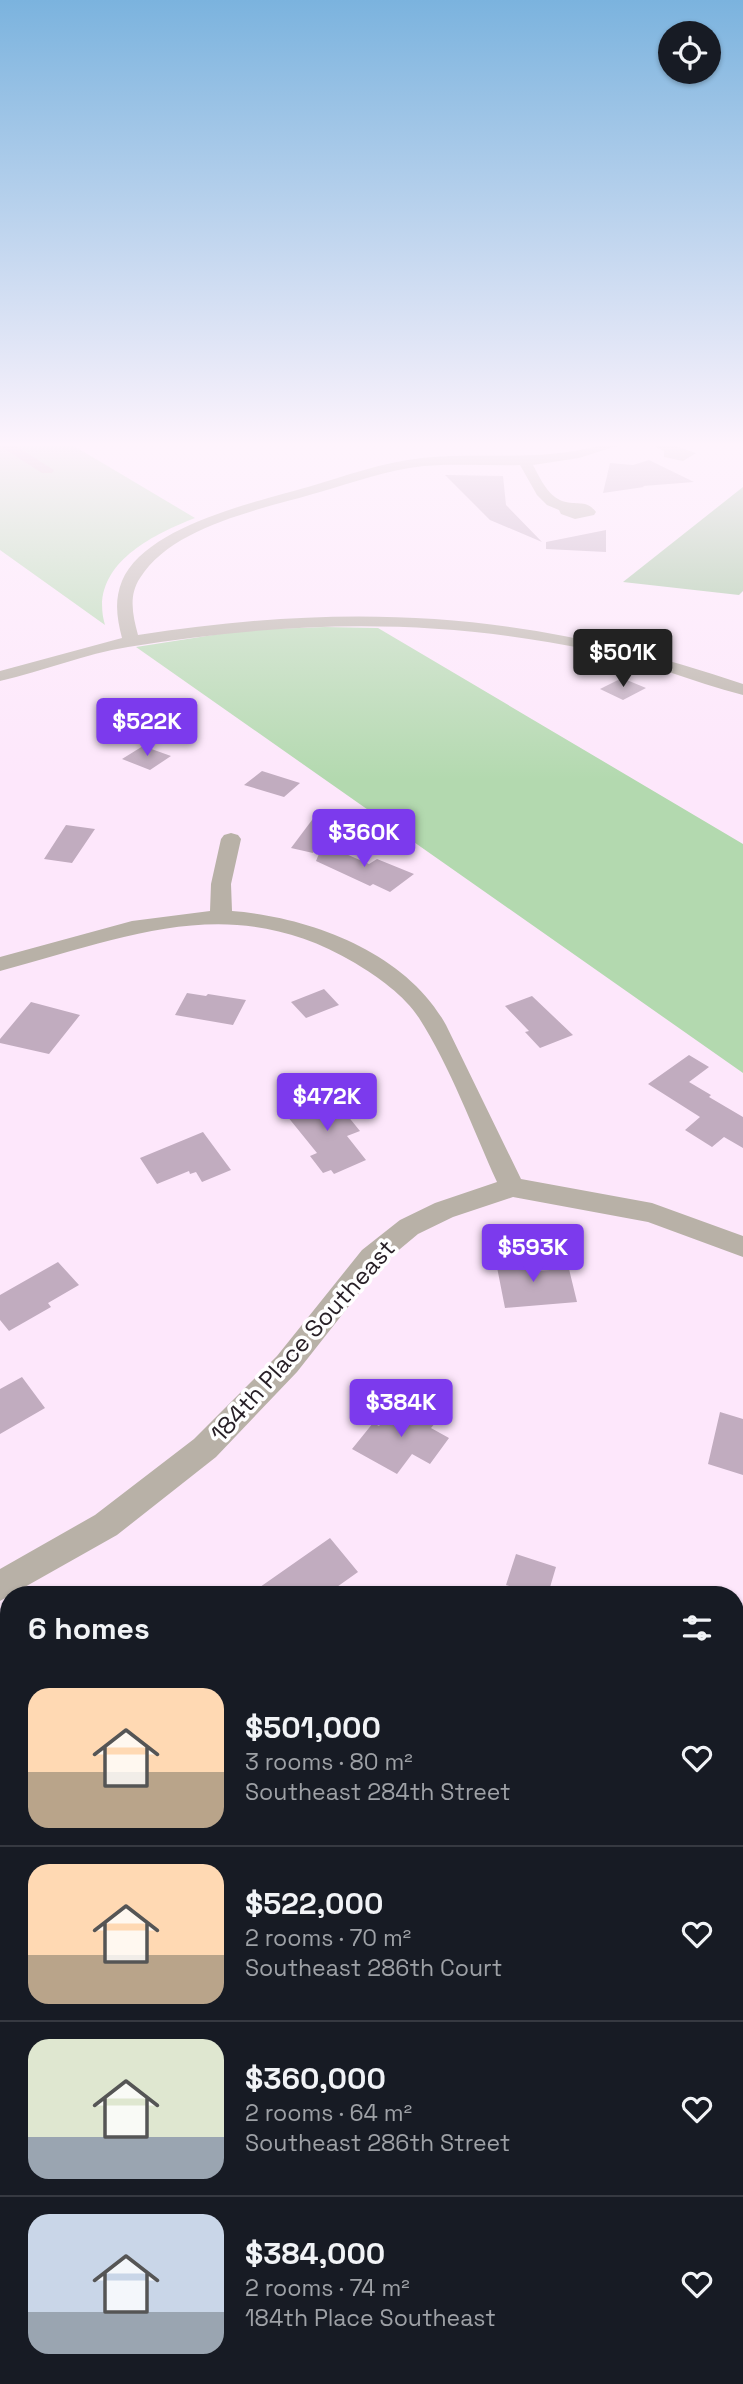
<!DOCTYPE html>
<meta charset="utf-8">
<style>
:root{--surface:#171b24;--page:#242831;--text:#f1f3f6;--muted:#9ea1a6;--line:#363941;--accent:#7c3aed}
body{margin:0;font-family:"Space Grotesk",sans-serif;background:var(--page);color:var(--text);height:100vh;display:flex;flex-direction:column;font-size:26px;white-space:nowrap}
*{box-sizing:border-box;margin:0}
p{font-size:23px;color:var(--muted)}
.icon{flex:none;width:38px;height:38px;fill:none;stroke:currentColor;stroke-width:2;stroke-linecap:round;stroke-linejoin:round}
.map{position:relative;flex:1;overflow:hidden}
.sheet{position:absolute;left:0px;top:1586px;width:744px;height:800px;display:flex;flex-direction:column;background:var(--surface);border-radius:28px 28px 0 0;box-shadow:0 2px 5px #0004}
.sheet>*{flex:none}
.buttons{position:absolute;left:658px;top:21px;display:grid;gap:14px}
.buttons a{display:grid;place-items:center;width:63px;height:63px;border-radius:50%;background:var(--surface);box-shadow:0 2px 5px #0004;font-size:35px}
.price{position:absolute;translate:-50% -60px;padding:0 16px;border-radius:7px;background:var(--accent);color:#fff;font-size:23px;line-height:46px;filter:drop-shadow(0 2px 4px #0008)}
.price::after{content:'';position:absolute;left:50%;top:42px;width:21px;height:16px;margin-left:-10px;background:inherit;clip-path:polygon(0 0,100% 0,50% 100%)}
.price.active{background:#222;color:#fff}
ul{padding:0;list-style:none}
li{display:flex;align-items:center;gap:21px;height:175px;padding:0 28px}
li+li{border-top:2px solid var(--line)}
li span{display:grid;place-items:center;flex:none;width:196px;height:140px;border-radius:21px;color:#555}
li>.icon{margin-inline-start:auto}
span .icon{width:84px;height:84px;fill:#fffc;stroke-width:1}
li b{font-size:30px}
h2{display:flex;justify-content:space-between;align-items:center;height:84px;padding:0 28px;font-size:30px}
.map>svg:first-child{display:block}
.green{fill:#b3d9af}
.forest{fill:#9bc298}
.building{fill:#c1acbf}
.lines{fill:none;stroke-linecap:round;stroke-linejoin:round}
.minor{fill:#b8b1a7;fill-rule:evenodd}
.labels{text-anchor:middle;stroke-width:7;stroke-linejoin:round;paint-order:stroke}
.street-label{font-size:24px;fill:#271f26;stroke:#fff}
</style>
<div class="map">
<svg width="743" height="2384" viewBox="0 0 743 2384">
<rect width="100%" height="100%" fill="#fde7fb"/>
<path class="green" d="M 0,446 L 74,446 L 195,518 C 149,536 88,567 105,625 L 0,550 Z
M 325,627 L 378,628 L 743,844 L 743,1073 L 136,647 L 245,630 Z"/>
<path class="forest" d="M 743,487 L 743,591 L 739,595 L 623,582 Z"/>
<path class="building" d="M 649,460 L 694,482 L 643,486 L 644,487 L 603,493 L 610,463 L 633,465 Z
M 445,475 L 503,476 L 506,505 L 542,542 L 490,520 Z
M 606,530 L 606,552 L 546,549 L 546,542 Z
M 622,678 L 646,688 L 623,700 L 600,689 Z
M 143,746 L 171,756 L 150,770 L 122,759 Z
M 262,771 L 300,783 L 284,797 L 244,785 Z
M 315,816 L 336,820 L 313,853 L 291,848 Z
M 66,825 L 95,829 L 72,863 L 44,859 Z
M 323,844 L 369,864 L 377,859 L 414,874 L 390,892 L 373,884 L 370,886 L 316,861 Z
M 324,989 L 339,1005 L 306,1018 L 291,1002 Z
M 187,993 L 206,996 L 208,994 L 246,1000 L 233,1025 L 175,1015 Z
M 532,996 L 573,1035 L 540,1048 L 525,1032 L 529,1031 L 505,1006 Z
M 31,1002 L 80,1015 L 49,1054 L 0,1043 L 0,1039 Z
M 689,1055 L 709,1067 L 689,1082 L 711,1095 L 709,1097 L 743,1117 L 743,1148 L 724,1137 L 712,1147 L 685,1130 L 700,1117 L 648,1084 Z
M 329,1093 L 360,1131 L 347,1136 L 366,1160 L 334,1174 L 331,1170 L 323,1173 L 310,1156 L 317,1153 L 283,1111 Z
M 203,1132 L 231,1170 L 202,1182 L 196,1172 L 190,1174 L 189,1171 L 157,1184 L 140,1158 Z
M 527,1254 L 531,1271 L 569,1269 L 577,1302 L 505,1308 L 495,1257 Z
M 58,1262 L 79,1285 L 48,1303 L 51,1307 L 9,1331 L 0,1320 L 0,1295 Z
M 22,1377 L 45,1408 L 0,1434 L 0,1389 Z
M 398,1402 L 436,1422 L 431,1428 L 449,1438 L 430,1464 L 412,1454 L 397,1474 L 352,1449 L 373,1423 L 379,1426 Z
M 720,1412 L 743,1419 L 743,1475 L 708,1464 Z
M 330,1538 L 358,1572 L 327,1594 L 250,1594 Z
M 516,1554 L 556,1567 L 548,1594 L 533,1594 L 506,1585 Z"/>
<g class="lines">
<path class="minor" d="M 0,446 L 16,446 L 54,470 L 52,473 L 42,473 Z
M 597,446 L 617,446 L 579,458 L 533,465 C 540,478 549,499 566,502 C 579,505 587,500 596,512 L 594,515 L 575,519 L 561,514 L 559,510 L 547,505 L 537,495 L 520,465 C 488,466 456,463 424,466 C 388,470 354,482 320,492 C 263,509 173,525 140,578 C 128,596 133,616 138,635 C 357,601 532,612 743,684 L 743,695 C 692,682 643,660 591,650 C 432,617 287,621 128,647 C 85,654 43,671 0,681 L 0,671 L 122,638 C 117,618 114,601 122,581 C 145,526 256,502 308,487 C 345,476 383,462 422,458 C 481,452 539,462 597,446 Z
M 654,446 L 676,446 L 696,453 L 683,461 L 664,457 L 664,451 Z
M 231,833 L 238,835 L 241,839 L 231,884 L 232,911 C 310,917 406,952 446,1025 L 521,1179 L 652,1203 L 743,1236 L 743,1257 L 648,1222 L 513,1197 L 453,1217 L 418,1234 L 382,1264 L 297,1372 L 216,1457 L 117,1535 L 0,1601 L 0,1569 L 95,1515 L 194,1439 L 277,1356 L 362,1250 L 400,1220 L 435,1203 L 497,1182 C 473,1129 450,1066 419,1018 C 404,995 378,977 355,963 C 231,889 126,938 0,971 L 0,957 L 132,921 L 210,911 L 211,884 L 221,839 L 224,835 Z
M 9,1886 L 9,1928 L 0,1931 L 0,1889 Z"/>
</g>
<linearGradient id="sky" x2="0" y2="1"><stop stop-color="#7bb3de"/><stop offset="0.57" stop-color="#fef4fd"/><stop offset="1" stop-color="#fef4fd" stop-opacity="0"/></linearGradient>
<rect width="743" height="780" fill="url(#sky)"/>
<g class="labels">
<g class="street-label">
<text transform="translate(303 1341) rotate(-48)" y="8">184th Place Southeast</text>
</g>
</g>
</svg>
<div class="buttons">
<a><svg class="icon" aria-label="locate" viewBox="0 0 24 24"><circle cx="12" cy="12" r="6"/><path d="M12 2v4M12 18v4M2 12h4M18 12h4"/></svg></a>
</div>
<b class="price active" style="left:623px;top:689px">$501K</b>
<b class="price" style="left:147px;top:758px">$522K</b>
<b class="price" style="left:364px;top:869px">$360K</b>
<b class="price" style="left:327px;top:1133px">$472K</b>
<b class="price" style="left:533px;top:1284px">$593K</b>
<b class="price" style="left:401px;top:1439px">$384K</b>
<section class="sheet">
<h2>6 homes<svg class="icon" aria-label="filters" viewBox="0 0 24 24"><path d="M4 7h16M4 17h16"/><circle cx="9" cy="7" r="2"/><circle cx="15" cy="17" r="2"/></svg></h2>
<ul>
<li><span style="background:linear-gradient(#ffd9b3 60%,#b9a48a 0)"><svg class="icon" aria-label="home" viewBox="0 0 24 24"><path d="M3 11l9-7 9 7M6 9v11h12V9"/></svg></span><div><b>$501,000</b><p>3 rooms · 80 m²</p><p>Southeast 284th Street</p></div><svg class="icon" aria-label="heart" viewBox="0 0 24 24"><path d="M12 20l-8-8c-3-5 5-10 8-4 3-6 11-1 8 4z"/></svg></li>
<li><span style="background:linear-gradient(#ffd9b3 65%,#b9a48a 0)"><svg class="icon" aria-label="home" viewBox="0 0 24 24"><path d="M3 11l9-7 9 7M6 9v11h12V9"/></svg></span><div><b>$522,000</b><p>2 rooms · 70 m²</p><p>Southeast 286th Court</p></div><svg class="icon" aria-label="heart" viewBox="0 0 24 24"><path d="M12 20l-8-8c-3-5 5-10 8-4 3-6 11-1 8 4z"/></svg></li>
<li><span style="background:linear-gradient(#dfe7d0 70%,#9aa5b1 0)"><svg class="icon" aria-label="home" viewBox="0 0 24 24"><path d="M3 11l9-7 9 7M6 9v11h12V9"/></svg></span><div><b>$360,000</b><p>2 rooms · 64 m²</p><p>Southeast 286th Street</p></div><svg class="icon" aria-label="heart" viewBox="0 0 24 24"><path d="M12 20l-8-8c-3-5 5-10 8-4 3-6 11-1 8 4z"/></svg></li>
<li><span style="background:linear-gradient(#c9d6e8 70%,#9aa5b1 0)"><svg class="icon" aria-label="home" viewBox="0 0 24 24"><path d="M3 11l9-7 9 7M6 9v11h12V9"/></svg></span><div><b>$384,000</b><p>2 rooms · 74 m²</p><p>184th Place Southeast</p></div><svg class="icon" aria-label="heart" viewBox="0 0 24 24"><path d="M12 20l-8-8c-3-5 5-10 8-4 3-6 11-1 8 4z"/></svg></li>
</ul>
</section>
</div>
